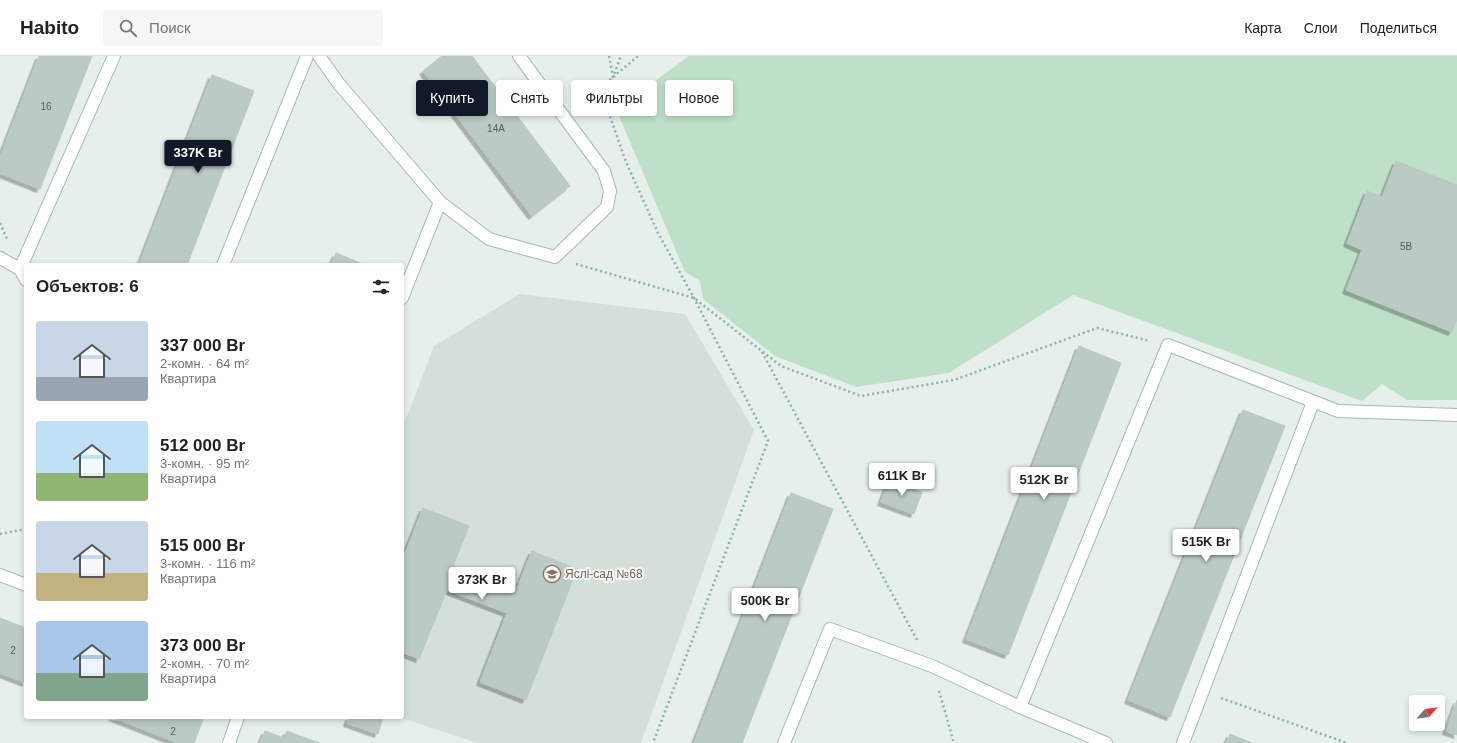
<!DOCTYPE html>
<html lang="ru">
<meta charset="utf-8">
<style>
:root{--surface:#fff;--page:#f6f6f6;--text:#222;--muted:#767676;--line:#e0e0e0;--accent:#111827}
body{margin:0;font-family:Arial,sans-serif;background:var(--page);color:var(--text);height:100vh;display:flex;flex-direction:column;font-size:15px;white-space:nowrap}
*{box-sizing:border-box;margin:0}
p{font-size:13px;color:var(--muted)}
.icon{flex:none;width:22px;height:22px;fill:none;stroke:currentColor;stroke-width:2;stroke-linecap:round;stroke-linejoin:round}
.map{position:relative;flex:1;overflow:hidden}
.panel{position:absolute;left:24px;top:207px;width:380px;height:456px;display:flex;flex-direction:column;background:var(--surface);border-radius:4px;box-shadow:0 2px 6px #0003}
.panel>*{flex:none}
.guide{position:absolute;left:416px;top:24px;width:380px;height:36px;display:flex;gap:8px}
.needle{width:26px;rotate:62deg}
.tools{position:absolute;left:1409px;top:639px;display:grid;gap:8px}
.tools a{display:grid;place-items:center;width:36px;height:36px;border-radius:4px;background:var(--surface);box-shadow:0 2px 6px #0003;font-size:20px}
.price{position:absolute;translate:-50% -34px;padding:0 9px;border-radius:4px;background:#fff;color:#222;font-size:13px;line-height:26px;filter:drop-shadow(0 1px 2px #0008)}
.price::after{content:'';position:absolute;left:50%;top:24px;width:12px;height:9px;margin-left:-6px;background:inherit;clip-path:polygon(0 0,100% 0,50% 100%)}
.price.current{background:var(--accent);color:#fff}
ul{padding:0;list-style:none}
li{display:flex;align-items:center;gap:12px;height:100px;padding:0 12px}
li span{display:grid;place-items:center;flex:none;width:112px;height:80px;border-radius:4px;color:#555}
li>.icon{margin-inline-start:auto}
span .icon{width:48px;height:48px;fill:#fffc;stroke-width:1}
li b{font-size:17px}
h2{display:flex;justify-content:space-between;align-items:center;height:48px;padding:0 12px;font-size:17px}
.tag{padding:0 14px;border-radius:4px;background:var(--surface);box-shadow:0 2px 6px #0003;font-size:14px;line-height:36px}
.tag.current{background:var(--accent);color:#fff}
header{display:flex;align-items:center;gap:24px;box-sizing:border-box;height:56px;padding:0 20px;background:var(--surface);border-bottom:1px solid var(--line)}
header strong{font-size:19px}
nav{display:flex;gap:22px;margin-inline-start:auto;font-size:14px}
.search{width:280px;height:36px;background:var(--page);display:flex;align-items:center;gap:10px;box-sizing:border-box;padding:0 14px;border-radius:4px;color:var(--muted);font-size:15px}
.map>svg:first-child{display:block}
.built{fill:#d4dfda}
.green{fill:#bfe0c8}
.building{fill:#bbcac4;stroke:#b8c9c2;filter:url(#shadow)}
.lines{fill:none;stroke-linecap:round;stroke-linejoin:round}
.minor-casing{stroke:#a8b8b2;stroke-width:14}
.path{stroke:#86b3a5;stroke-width:2.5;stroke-dasharray:2 3;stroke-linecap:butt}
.minor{stroke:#fff;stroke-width:12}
.labels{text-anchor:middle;stroke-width:4;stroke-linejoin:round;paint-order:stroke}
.number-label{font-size:10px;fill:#4a645c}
.education-label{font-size:12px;fill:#785e54;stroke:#f7fbf9;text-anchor:start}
</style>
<header>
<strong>Habito</strong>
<div class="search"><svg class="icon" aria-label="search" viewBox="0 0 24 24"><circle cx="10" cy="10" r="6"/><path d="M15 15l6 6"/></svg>Поиск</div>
<nav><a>Карта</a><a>Слои</a><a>Поделиться</a></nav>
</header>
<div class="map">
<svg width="1457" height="687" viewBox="0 0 1457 687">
<defs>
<filter id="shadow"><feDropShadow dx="-3.5" dy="3.5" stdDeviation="0" flood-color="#0004"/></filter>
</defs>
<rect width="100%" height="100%" fill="#e6efeb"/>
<path class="built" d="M 520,238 L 685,258 L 754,374 L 641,687 L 478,687 L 399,661 L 402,661 L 402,373 L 434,290 Z"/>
<path class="green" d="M 689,0 L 1457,0 L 1457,344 L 1407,344 L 1382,328 L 1362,345 L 1073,239 L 949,317 L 856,331 L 775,300 L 703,243 L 700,225 L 685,216 L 616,53 Z"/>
<path class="building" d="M 39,0 L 92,0 L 40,133 L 0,117 L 0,101 Z
M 442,0 L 472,0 L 570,130 L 532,160 L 423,15 Z
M 212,19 L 254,35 L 187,209 L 139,209 Z
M 1396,105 L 1457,129 L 1457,263 L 1452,276 L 1346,234 L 1362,194 L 1347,187 L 1367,135 L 1382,141 Z
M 336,197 L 365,209 L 331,209 Z
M 1079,290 L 1121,307 L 1008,599 L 966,583 Z
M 1243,354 L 1285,370 L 1170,661 L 1128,644 Z
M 889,424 L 922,436 L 914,458 L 881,446 Z
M 791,437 L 833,453 L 742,687 L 694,687 Z
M 423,452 L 469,470 L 453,510 L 516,535 L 532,495 L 577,513 L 526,644 L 480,626 L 507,557 L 447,534 L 419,603 L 402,596 L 402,505 Z
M 0,562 L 26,572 L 26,627 L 0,617 Z
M 1457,644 L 1457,679 L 1446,675 Z
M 112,661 L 204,661 L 194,687 L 178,687 Z
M 349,661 L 383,661 L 378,678 L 347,667 Z
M 265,675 L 284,682 L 287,675 L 319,687 L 260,687 Z
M 1230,678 L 1252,687 L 1226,687 Z"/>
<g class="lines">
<defs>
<path id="minor" d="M 319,0 L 339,28 L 440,146 L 489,183 L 555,201 L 607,151 L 610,135 L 604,115 L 519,0
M 0,202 L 20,213
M 223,209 L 307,0
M 26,224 L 20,213 L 114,0
M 402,242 L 440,146
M 0,519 L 26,529
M 1020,651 L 1168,289 L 1338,355 L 1457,359
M 229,687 L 238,661
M 784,687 L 830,573 L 932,610 L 1020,651 L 1106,687
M 1183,687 L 1313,346"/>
</defs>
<use href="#minor" class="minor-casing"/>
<path class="path" d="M 609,0 L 613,21 L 621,0
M 600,32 L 626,106 L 658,177 L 694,242 L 768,385 L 653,687
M 579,50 L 638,0
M 0,167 L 7,183
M 576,208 L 694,242 L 781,310 L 861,340 L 954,324 L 1097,272 L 1150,285
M 762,296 L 917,584
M 0,478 L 26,473
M 939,635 L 954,687
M 1221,642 L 1347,687"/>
<use href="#minor" class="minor"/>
</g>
<defs>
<symbol id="school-ring" viewBox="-11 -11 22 22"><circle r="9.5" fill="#f7fbf9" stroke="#8d6e63" stroke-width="1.5"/><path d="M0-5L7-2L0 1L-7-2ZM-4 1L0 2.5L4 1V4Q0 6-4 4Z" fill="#8d6e63"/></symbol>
</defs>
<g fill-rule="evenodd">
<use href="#school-ring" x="542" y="508" width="20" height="20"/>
</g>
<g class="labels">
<g class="number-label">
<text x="46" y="54">16</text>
<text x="496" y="76">14А</text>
<text x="1406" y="194">5В</text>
<text x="13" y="598">2</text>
<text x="173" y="679">2</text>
</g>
<g class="education-label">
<text x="565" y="522">Яслі-сад №68</text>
</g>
</g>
</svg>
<div class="tools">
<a><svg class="needle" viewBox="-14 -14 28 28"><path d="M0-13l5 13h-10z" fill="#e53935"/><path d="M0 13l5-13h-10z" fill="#767676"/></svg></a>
</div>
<b class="price current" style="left:198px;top:118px">337K Br</b>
<b class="price" style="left:902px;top:441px">611K Br</b>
<b class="price" style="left:1044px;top:445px">512K Br</b>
<b class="price" style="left:1206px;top:507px">515K Br</b>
<b class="price" style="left:482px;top:545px">373K Br</b>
<b class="price" style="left:765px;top:566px">500K Br</b>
<div class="guide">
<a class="tag current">Купить</a>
<a class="tag">Снять</a>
<a class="tag">Фильтры</a>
<a class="tag">Новое</a>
</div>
<section class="panel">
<h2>Объектов: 6<svg class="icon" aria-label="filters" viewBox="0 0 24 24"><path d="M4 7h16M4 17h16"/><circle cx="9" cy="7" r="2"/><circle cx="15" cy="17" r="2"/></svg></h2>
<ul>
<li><span style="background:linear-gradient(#c9d6e8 70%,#9aa5b1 0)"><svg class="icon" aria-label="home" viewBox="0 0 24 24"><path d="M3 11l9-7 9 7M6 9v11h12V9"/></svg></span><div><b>337 000 Br</b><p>2-комн. · 64 m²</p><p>Квартира</p></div></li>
<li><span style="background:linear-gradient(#bfe0f5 65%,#8fb573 0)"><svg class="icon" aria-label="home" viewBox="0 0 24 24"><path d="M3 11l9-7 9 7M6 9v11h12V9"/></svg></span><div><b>512 000 Br</b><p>3-комн. · 95 m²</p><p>Квартира</p></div></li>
<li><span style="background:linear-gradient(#c9d6e8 65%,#c2b280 0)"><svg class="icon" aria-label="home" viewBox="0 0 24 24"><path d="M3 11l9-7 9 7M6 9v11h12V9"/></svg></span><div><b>515 000 Br</b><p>3-комн. · 116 m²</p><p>Квартира</p></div></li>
<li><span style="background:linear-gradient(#a9c7e8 65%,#7fa58c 0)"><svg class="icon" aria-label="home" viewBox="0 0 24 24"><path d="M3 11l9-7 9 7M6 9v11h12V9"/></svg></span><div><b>373 000 Br</b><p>2-комн. · 70 m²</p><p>Квартира</p></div></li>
</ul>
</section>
</div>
